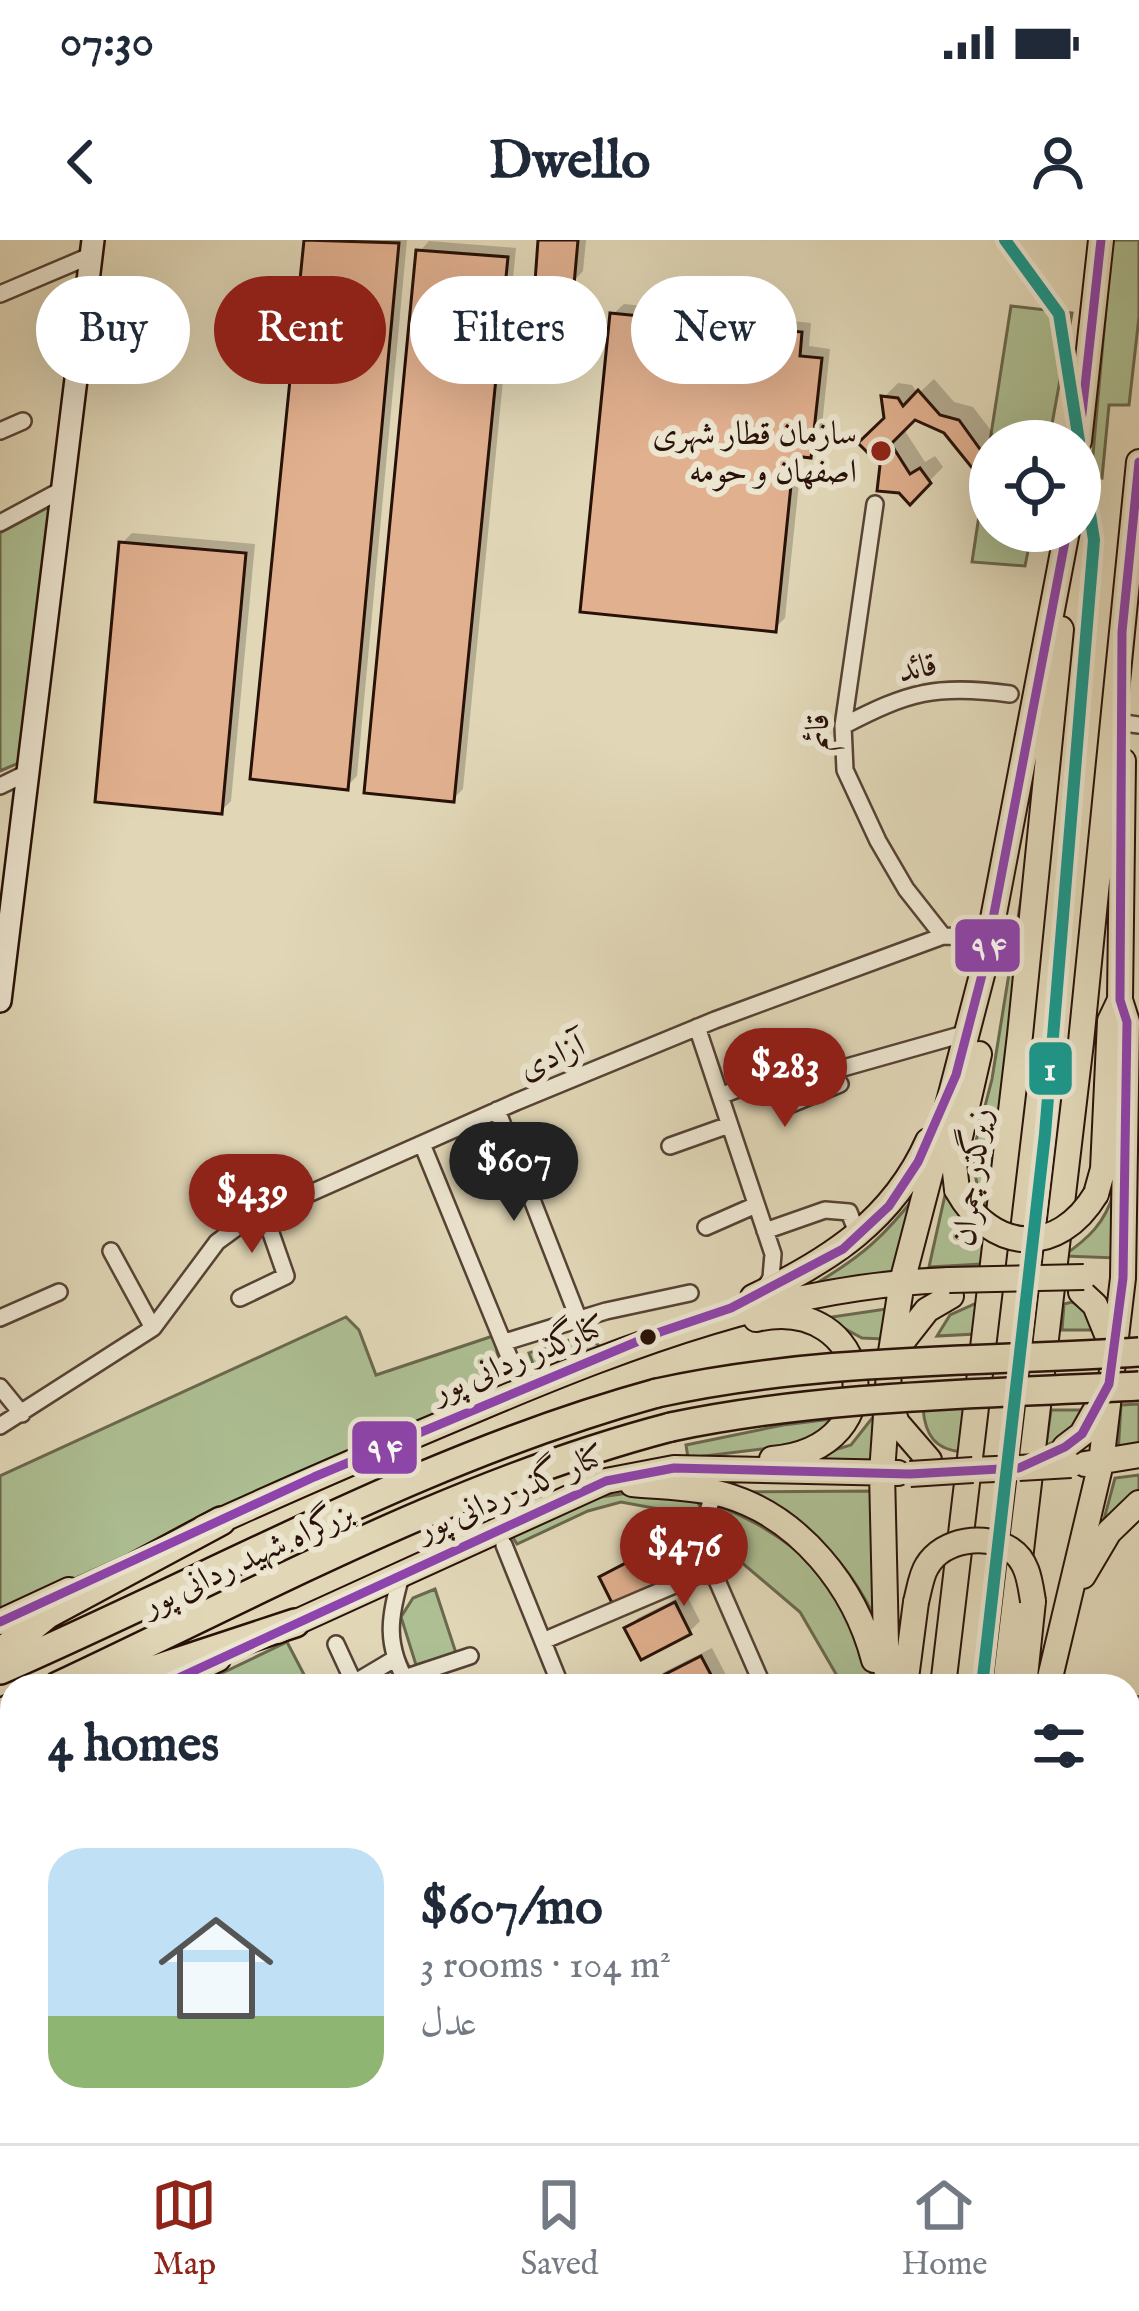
<!DOCTYPE html>
<meta charset="utf-8">
<style>
:root{--surface:#fff;--page:#f2f2f3;--text:#1f2937;--muted:#747a83;--line:#e0e1e3;--accent:#8f2418}
body{margin:0;font-family:"IM FELL English",Amiri,serif;background:var(--page);color:var(--text);height:100vh;display:flex;flex-direction:column;font-size:45px;white-space:nowrap}
*{box-sizing:border-box;margin:0}
p{font-size:39px;color:var(--muted)}
.icon{flex:none;width:66px;height:66px;fill:none;stroke:currentColor;stroke-width:2;stroke-linecap:round;stroke-linejoin:round}
.map{position:relative;flex:1;overflow:hidden}
.drawer{position:absolute;left:0px;top:1434px;width:1140px;height:471px;display:flex;flex-direction:column;background:var(--surface);border-radius:36px 36px 0 0;box-shadow:0 12px 48px #0002}
.drawer>*{flex:none}
.guide{position:absolute;left:36px;top:36px;width:1068px;height:108px;display:flex;gap:24px}
.controls{position:absolute;left:969px;top:180px;display:grid;gap:24px}
.controls a{display:grid;place-items:center;width:132px;height:132px;border-radius:50%;background:var(--surface);box-shadow:0 12px 48px #0002;font-size:60px}
.price{position:absolute;translate:-50% -102px;padding:0 27px;border-radius:42px;background:var(--accent);color:#fff;font-size:39px;line-height:78px;filter:drop-shadow(0 3px 6px #0008)}
.price::after{content:'';position:absolute;left:50%;top:72px;width:36px;height:27px;margin-left:-18px;background:inherit;clip-path:polygon(0 0,100% 0,50% 100%)}
.price.on{background:#222;color:#fff}
ul{padding:0;list-style:none}
li{display:flex;align-items:center;gap:36px;height:300px;padding:0 48px}
li span{display:grid;place-items:center;flex:none;width:336px;height:240px;border-radius:36px;color:#555}
li>.icon{margin-inline-start:auto}
span .icon{width:144px;height:144px;fill:#fffc;stroke-width:1}
li b{font-size:51px}
h2{display:flex;justify-content:space-between;align-items:center;height:144px;padding:0 48px;font-size:51px}
.chip{padding:0 42px;border-radius:54px;background:var(--surface);box-shadow:0 12px 48px #0002;font-size:42px;line-height:108px}
.chip.on{background:var(--accent);color:#fff}
.status{display:flex;justify-content:space-between;align-items:center;height:84px;padding:0 60px;background:var(--surface);direction:ltr}
.status svg{height:33px;fill:currentColor}
header{display:flex;justify-content:space-between;align-items:center;height:156px;padding:0 48px;background:var(--surface);font-size:54px;font-weight:700}
.menu{display:flex;justify-content:space-around;align-items:center;height:168px;border-top:3px solid var(--line);background:var(--surface);font-size:33px;color:var(--muted)}
.menu a{display:grid;justify-items:center;gap:6px}
.menu .on{color:var(--accent)}
.map>svg:first-child{display:block}
.green{fill:#adbf93;stroke:#6a684e;stroke-width:3}
.shadow{fill:#0003}
.building{fill:#e1b08f;stroke:#281108;stroke-width:3}
.lines{fill:none;stroke-linecap:round;stroke-linejoin:round}
.street-casing{stroke:#564234;stroke-width:20}
.secondary-casing{stroke:#281108;stroke-width:26}
.primary-casing{stroke:#281108;stroke-width:28}
.highway-casing{stroke:#281108;stroke-width:32}
.street{stroke:#ece5d0;stroke-width:15}
.secondary{stroke:#ece5d0;stroke-width:21}
.primary{stroke:#e1d7b7;stroke-width:24}
.highway{stroke:#e1d7b7;stroke-width:27}
.primary-bridge-casing{stroke:#281108;stroke-width:28;stroke-linecap:butt}
.highway-bridge-casing{stroke:#281108;stroke-width:32;stroke-linecap:butt}
.primary-bridge{stroke:#e1d7b7;stroke-width:24}
.highway-bridge{stroke:#e1d7b7;stroke-width:27}
.bus-1-casing{stroke:#ece5d0;stroke-width:18}
.bus-1{stroke:#8e44ad;stroke-width:9}
.metro-1-casing{stroke:#ece5d0;stroke-width:21}
.metro-1{stroke:#1a988c;stroke-width:12}
.poi-dot{fill:#8f2418;stroke:#ece5d0;stroke-width:4.5}
.bus-dot{fill:#281108;stroke:#ece5d0;stroke-width:4.5}
.labels{text-anchor:middle;stroke-width:12;stroke-linejoin:round;paint-order:stroke}
.poi-label{font-size:33px;fill:#281108;stroke:#ece5d0;text-anchor:end}
.street-label{font-size:33px;fill:#281108;stroke:#ece5d0}
.line-badge{stroke:#ece5d0;stroke-width:4.5}
.badge-label{font-size:33px;text-anchor:middle;font-weight:bold;fill:#fff}
</style>
<div class="status"><b>07:30</b><svg viewBox="0 0 49 12"><path d="M0 12V9h3v3zM5 12V6h3v6zM10 12V3h3v9zM15 12V0h3v12zM26 1h20v11H26zM47 4h2v5h-2z"/></svg></div>
<header><svg class="icon" aria-label="back" viewBox="0 0 24 24"><path d="M15 5l-7 7 7 7"/></svg>Dwello<svg class="icon" aria-label="person" viewBox="0 0 24 24"><circle cx="12" cy="8" r="4"/><path d="M4 21q1-7 8-7t8 7"/></svg></header>
<div class="map">
<svg width="1139" height="1903" viewBox="0 0 1139 1903">
<rect width="100%" height="100%" fill="#e1d7b7"/>
<filter id="stains"><feTurbulence type="fractalNoise" baseFrequency=".00167" numOctaves="4"/><feColorMatrix values="0 0 0 0 .2 0 0 0 0 .09 0 0 0 0 .02 0 0 0 .5 -.17"/></filter>
<radialGradient id="worn" r=".72"><stop offset=".6" stop-color="#630" stop-opacity="0"/><stop offset="1" stop-color="#630" stop-opacity=".3"/></radialGradient>
<path class="green" d="M 1112,0 L 1139,0 L 1139,77 L 1129,165 L 1109,165 L 1102,238 L 1091,237 Z
M 1011,66 L 1072,73 L 1049,201 L 990,201 Z
M 990,203 L 990,291 L 1032,291 L 1025,326 L 972,322 Z
M 56,263 L 21,522 L 0,531 L 0,293 Z
M 1036,566 L 991,974 L 978,951 L 974,926 L 976,901 L 992,839 Z
M 1114,952 L 1116,1018 L 1063,1016 C 1089,998 1105,983 1114,952 Z
M 917,954 L 896,1032 L 815,1044 C 861,1017 885,996 917,954 Z
M 945,955 L 954,957 L 968,985 L 984,998 L 982,1024 L 929,1027 Z
M 979,1062 L 976,1094 L 937,1096 L 950,1075 Z
M 1072,1062 L 1085,1070 L 1098,1090 L 1062,1090 L 1064,1064 Z
M 886,1069 L 883,1099 L 862,1098 L 825,1078 Z
M 346,1077 L 359,1090 L 376,1135 L 493,1096 C 502,1121 498,1134 482,1156 L 0,1372 L 0,1236 Z
M 582,1096 L 594,1101 L 602,1109 L 538,1137 L 529,1113 Z
M 1139,1164 L 1139,1209 L 1118,1214 L 1121,1165 Z
M 964,1167 L 963,1212 C 935,1210 925,1195 923,1168 Z
M 1051,1170 L 1088,1170 C 1079,1186 1064,1199 1046,1205 Z
M 877,1172 L 876,1220 L 791,1223 L 851,1205 Z
M 840,1178 L 811,1203 L 688,1218 L 686,1205 L 783,1185 Z
M 1139,1235 L 1139,1251 L 1100,1294 L 1115,1238 Z
M 874,1251 L 877,1382 C 840,1306 811,1293 742,1252 Z
M 629,1253 L 695,1258 L 701,1268 L 697,1276 L 621,1262 L 588,1271 L 517,1304 L 512,1296 L 600,1257 Z
M 721,1267 C 807,1302 853,1355 874,1446 L 843,1446 L 800,1372 L 714,1299 Z
M 435,1349 L 456,1413 L 416,1425 L 401,1377 L 413,1358 Z
M 287,1402 L 310,1446 L 195,1446 Z
M 12,1532 L 12,1639 L 0,1646 L 0,1538 Z"/>
<path class="shadow" d="M 307,0 L 407,0 L 357,536 L 347,546 L 253,536 Z
M 541,0 L 586,0 L 583,31 L 573,42 Z
M 429,1 L 516,8 L 463,549 L 453,559 L 419,12 Z
M 624,64 L 811,83 L 809,106 L 830,109 L 820,205 L 810,215 L 802,214 L 785,378 L 775,388 L 613,74 Z
M 934,139 L 954,162 L 973,167 L 999,201 L 990,201 L 990,212 L 974,225 L 946,191 L 915,176 L 903,188 L 925,222 L 935,216 L 943,227 L 910,261 L 901,250 L 880,248 L 887,179 L 884,157 L 898,143 L 912,145 L 918,154 Z
M 132,293 L 255,304 L 231,561 L 221,571 L 122,303 Z
M 660,1303 L 675,1330 L 664,1340 L 602,1338 L 613,1328 Z
M 686,1354 L 700,1381 L 690,1391 L 642,1416 L 628,1388 L 638,1378 Z
M 712,1408 L 726,1435 L 714,1446 L 656,1446 L 654,1443 L 664,1432 Z
M 406,1417 L 422,1446 L 348,1446 L 399,1421 Z"/>
<path class="building" d="M 304,0 L 399,3 L 348,550 L 250,539 Z
M 538,0 L 578,0 L 574,45 L 535,42 Z
M 416,10 L 508,17 L 454,562 L 364,553 Z
M 610,73 L 802,92 L 800,116 L 822,118 L 811,218 L 794,216 L 776,392 L 580,372 Z
M 918,150 L 940,175 L 959,180 L 987,219 L 973,229 L 944,193 L 915,180 L 891,204 L 910,234 L 920,228 L 931,243 L 910,265 L 899,253 L 877,251 L 880,225 L 858,203 L 884,178 L 881,156 L 898,158 L 903,166 Z
M 119,302 L 246,313 L 222,574 L 95,562 Z
M 649,1311 L 666,1343 L 615,1369 L 599,1337 Z
M 675,1362 L 691,1394 L 641,1420 L 624,1388 Z
M 701,1416 L 717,1446 L 652,1446 L 650,1442 Z
M 375,1435 L 377,1440 L 384,1436 L 389,1446 L 356,1446 Z"/>
<g class="lines">
<defs>
<path id="street" d="M 0,54 L 92,15
M 0,191 L 23,181
M 875,264 L 843,486 L 845,530 L 878,601 L 906,649 L 943,696
M 0,283 L 65,248
M 1124,483 L 1139,485
M 843,486 C 908,452 936,444 1010,454
M 0,546 L 29,532
M 697,787 L 773,1014 L 771,1038 L 763,1051
M 829,832 L 967,793
M 720,856 L 777,834 L 789,865 L 840,844
M 497,870 L 579,1080
M 422,904 L 512,1124 L 535,1145
M 670,906 L 729,885
M 706,987 L 756,965
M 765,991 L 825,970 L 849,972 L 858,995
M 111,1011 L 153,1088
M 240,1058 L 286,1036 L 264,973
M 0,1078 L 59,1052
M 505,1102 L 606,1071 L 690,1053
M 0,1147 L 22,1174
M 0,1186 L 153,1088 L 217,1002 L 243,983 L 516,862 L 715,780 L 943,696 L 990,698
M 504,1305 L 558,1439 L 566,1446
M 712,1329 L 763,1446
M 402,1333 C 389,1376 384,1405 409,1446
M 543,1401 L 712,1329 L 702,1293 L 713,1254
M 336,1404 L 354,1443
M 404,1438 L 470,1416
M 349,1446 L 396,1418
M 1128,1470 L 1139,1465
M 0,1656 L 12,1649
M 0,1782 L 12,1774
M 0,1789 L 12,1807
M 1128,1806 L 1139,1800
M 60,1893 L 65,1903
M 514,1893 L 517,1903
M 748,1893 L 752,1903
M 1092,1893 L 1096,1903
M 81,1903 L 99,1893
M 207,1903 L 227,1893
M 350,1903 L 373,1893
M 536,1903 L 562,1893"/>
<path id="secondary" d="M 0,761 L 93,0"/>
<path id="primary" d="M 1079,201 L 1101,0
M 957,950 L 954,923 L 979,814
M 1096,954 L 1103,929 L 1110,781 L 1120,760
M 1081,1052 L 1095,1065 L 1110,1102
M 753,1057 C 829,1021 893,980 928,901
M 756,1079 C 871,1053 899,1208 772,1219
M 894,1112 L 927,1070 L 951,1056
M 889,1161 L 897,1183 L 929,1220
M 1065,1207 L 1082,1194 L 1103,1157
M 1085,1224 L 1139,1215
M 973,1230 L 1019,1228
M 632,1244 C 662,1247 696,1247 725,1255 C 800,1277 855,1347 874,1420
M 204,1288 C 296,1246 389,1206 482,1167 C 632,1104 785,1045 949,1040
M 1083,1336 L 1109,1292 L 1139,1263
M 0,1382 L 69,1350
M 277,1391 L 606,1241 L 674,1228 L 898,1233
M 161,1446 L 218,1419
M 887,1446 L 882,1233 L 890,1118 L 902,1042 L 983,731 L 1067,291
M 905,1446 L 916,1362
M 943,1446 L 1020,795 L 1061,389
M 1005,1446 L 1081,802 L 1139,222
M 1024,1446 L 1033,1361
M 1048,1446 L 1101,1223 L 1123,1038 L 1127,782 L 1120,760 L 1123,521
M 0,1524 L 12,1518
M 888,1903 L 889,1893
M 957,1903 L 958,1893"/>
<path id="highway" d="M 0,1413 L 48,1374 L 221,1281
M 0,1430 C 218,1335 427,1216 657,1153
M 58,1446 C 259,1352 456,1243 671,1187
M 104,1446 L 295,1383
M 0,1473 L 12,1468"/>
</defs>
<use href="#street" class="street-casing"/>
<use href="#secondary" class="secondary-casing"/>
<use href="#primary" class="primary-casing"/>
<use href="#highway" class="highway-casing"/>
<use href="#street" class="street"/>
<use href="#secondary" class="secondary"/>
<use href="#primary" class="primary"/>
<use href="#highway" class="highway"/>
<defs>
<path id="primary-bridge" d="M 957,950 C 992,1013 1058,1017 1096,954
M 949,1040 L 1084,1037
M 1019,1228 L 1071,1225
M 910,1234 L 973,1230
M 916,1362 C 919,1351 921,1335 927,1326 C 943,1299 986,1293 1011,1310 C 1028,1321 1030,1343 1033,1361"/>
<path id="highway-bridge" d="M 657,1153 C 815,1118 978,1122 1139,1112
M 671,1187 C 824,1155 983,1154 1139,1146"/>
</defs>
<use href="#primary-bridge" class="primary-bridge-casing"/>
<use href="#highway-bridge" class="highway-bridge-casing"/>
<use href="#primary-bridge" class="primary-bridge"/>
<use href="#highway-bridge" class="highway-bridge"/>
<defs>
<path id="bus-1" d="M 1079,201 L 1101,0
M 0,1382 L 314,1237 L 660,1092 L 731,1068 L 843,1009 L 889,966 L 918,922 L 956,835 L 983,731 L 1067,291
M 161,1446 L 606,1241 L 674,1228 L 910,1234 L 1019,1228 L 1065,1207 L 1082,1194 L 1109,1144 L 1123,1038 L 1127,782 L 1120,760 L 1122,392 L 1139,222"/>
</defs>
<use href="#bus-1" class="bus-1-casing"/>
<use href="#bus-1" class="bus-1"/>
<defs>
<path id="metro-1" d="M 1005,0 L 1059,74 L 1079,201
M 982,1446 L 1045,894 L 1094,300 L 1080,210"/>
</defs>
<use href="#metro-1" class="metro-1-casing"/>
<use href="#metro-1" class="metro-1"/>
</g>
<circle class="poi-dot" cx="881" cy="211" r="12"/>
<circle class="bus-dot" cx="648" cy="1097" r="10"/>
<g class="labels">
<g class="poi-label">
<text x="857" y="204">سازمان قطار شهری<tspan x="857" dy="38">اصفهان و حومه</tspan></text>
</g>
<g class="street-label">
<text transform="translate(917 426) rotate(-12)" y="12">قائد</text>
<text transform="translate(816 492) rotate(-89)" y="12">قائم</text>
<text transform="translate(551 815) rotate(-23)" y="12">آزادی</text>
<text transform="translate(970 937) rotate(-83)" y="12">زیرگذر چمران</text>
<text transform="translate(518 1117) rotate(-22)" y="12">کنارگذر ردانی پور</text>
<text transform="translate(510 1251) rotate(-23)" y="12">کنار گذر ردانی پور</text>
<text transform="translate(247 1317) rotate(-25)" y="12">بزرگراه شهید ردانی پور</text>
</g>
</g>
<g class="line-badge">
<rect x="953" y="677" width="69" height="57" rx="12" fill="#8e44ad"/>
<rect x="1027" y="800" width="47" height="57" rx="12" fill="#1a988c"/>
<rect x="350" y="1179" width="69" height="57" rx="12" fill="#8e44ad"/>
</g>
<g class="badge-label">
<text x="988" y="717">۹۴</text>
<text x="1050" y="840">1</text>
<text x="384" y="1219">۹۴</text>
</g>
<rect width="100%" height="100%" filter="url(#stains)"/>
<rect width="100%" height="100%" fill="url(#worn)"/>
</svg>
<div class="controls">
<a><svg class="icon" aria-label="locate" viewBox="0 0 24 24"><circle cx="12" cy="12" r="6"/><path d="M12 2v4M12 18v4M2 12h4M18 12h4"/></svg></a>
</div>
<b class="price" style="left:785px;top:890px">$283</b>
<b class="price on" style="left:514px;top:984px">$607</b>
<b class="price" style="left:252px;top:1016px">$439</b>
<b class="price" style="left:684px;top:1369px">$476</b>
<div class="guide">
<a class="chip">Buy</a>
<a class="chip on">Rent</a>
<a class="chip">Filters</a>
<a class="chip">New</a>
</div>
<section class="drawer">
<h2>4 homes<svg class="icon" aria-label="filters" viewBox="0 0 24 24"><path d="M4 7h16M4 17h16"/><circle cx="9" cy="7" r="2"/><circle cx="15" cy="17" r="2"/></svg></h2>
<ul>
<li><span style="background:linear-gradient(#bfe0f5 70%,#8fb573 0)"><svg class="icon" aria-label="home" viewBox="0 0 24 24"><path d="M3 11l9-7 9 7M6 9v11h12V9"/></svg></span><div><b>$607/mo</b><p>3 rooms · 104 m²</p><p>عدل</p></div></li>
</ul>
</section>
</div>
<nav class="menu">
<a class="on"><svg class="icon" aria-label="map" viewBox="0 0 24 24"><path d="M3 6l6-2 6 2 6-2v14l-6 2-6-2-6 2zM9 4v14M15 6v14"/></svg>Map</a>
<a><svg class="icon" aria-label="saved" viewBox="0 0 24 24"><path d="M7 4h10v16l-5-4-5 4z"/></svg>Saved</a>
<a><svg class="icon" aria-label="home" viewBox="0 0 24 24"><path d="M3 11l9-7 9 7M6 9v11h12V9"/></svg>Home</a>
</nav>
